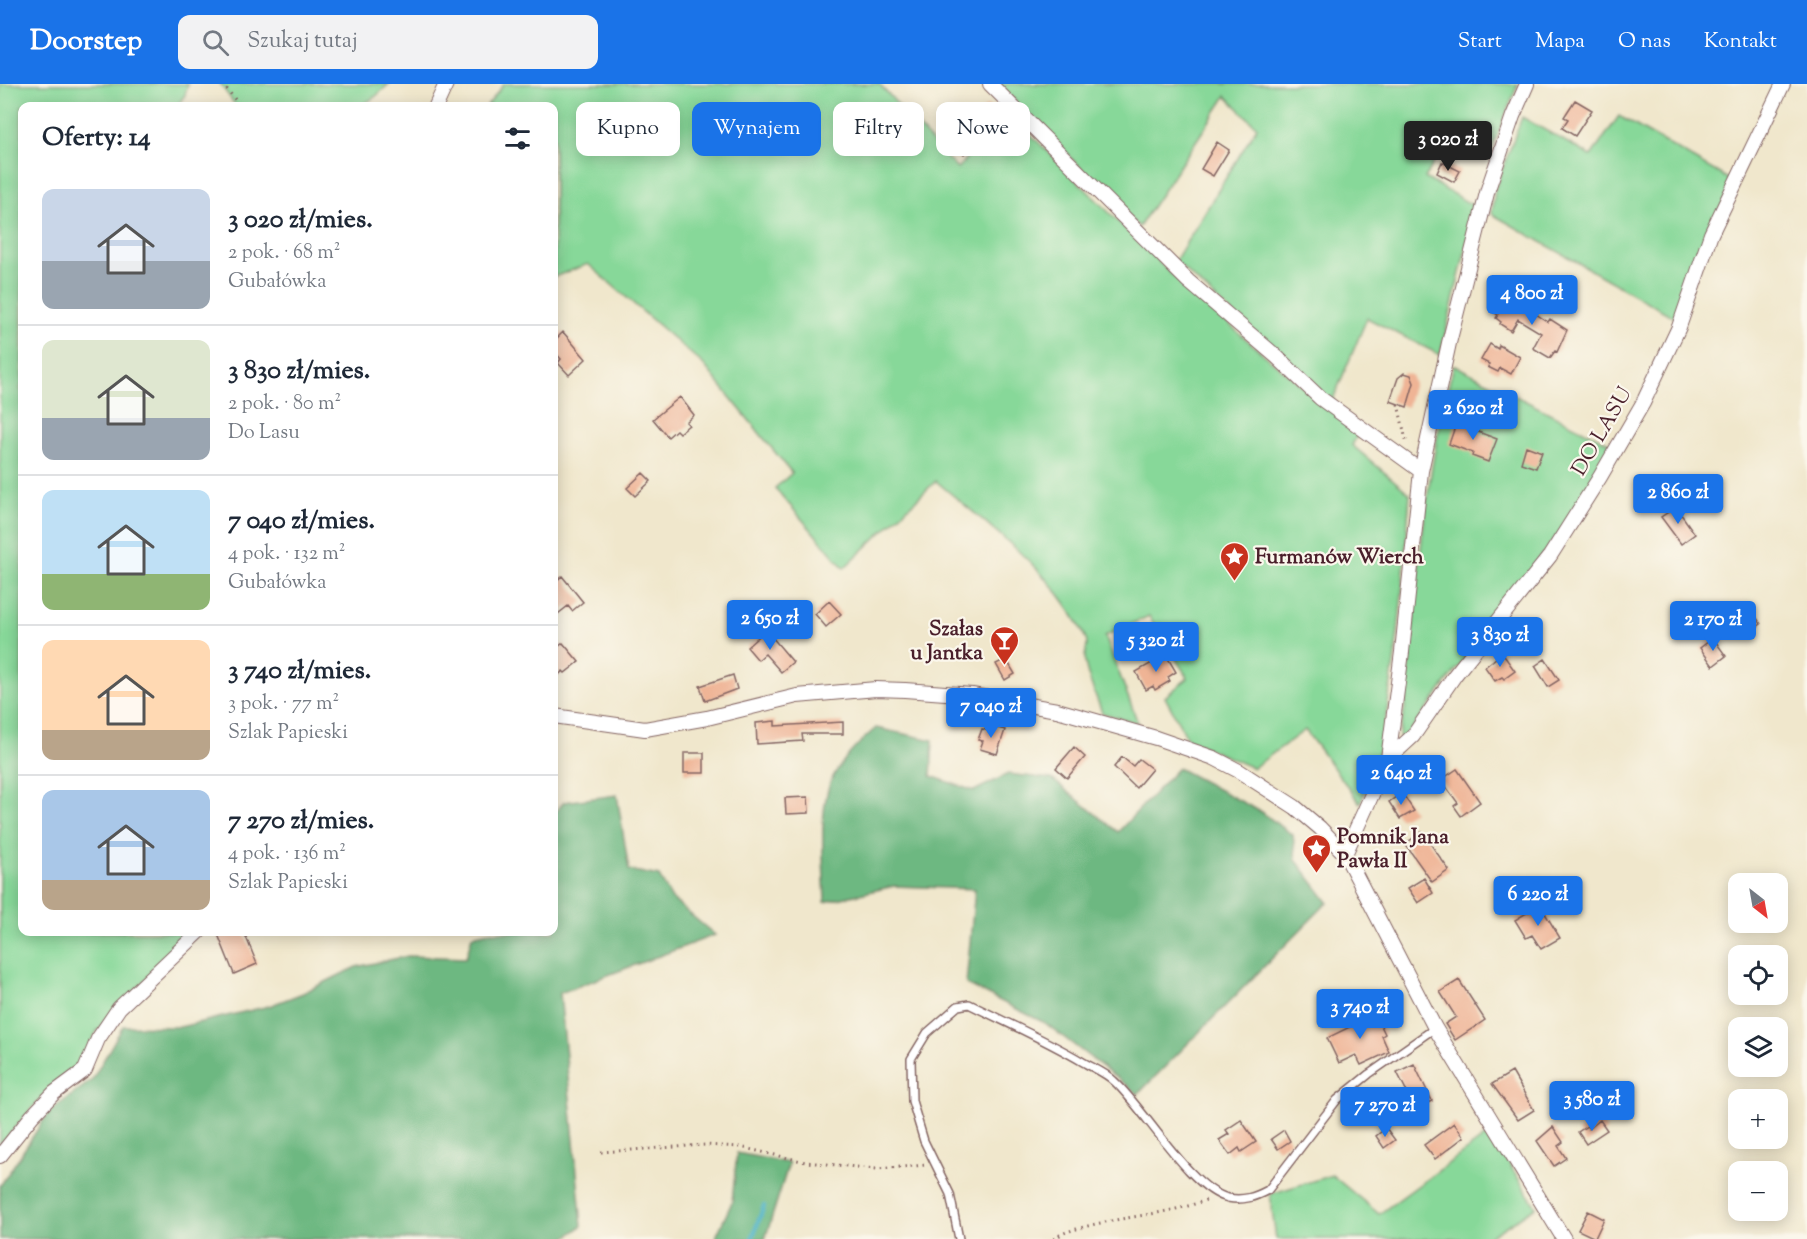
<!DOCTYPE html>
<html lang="pl">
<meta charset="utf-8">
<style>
:root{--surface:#fff;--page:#f2f2f3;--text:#1f2937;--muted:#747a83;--line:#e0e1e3;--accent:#1a73e8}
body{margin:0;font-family:"Sorts Mill Goudy",serif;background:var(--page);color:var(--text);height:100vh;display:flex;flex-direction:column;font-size:22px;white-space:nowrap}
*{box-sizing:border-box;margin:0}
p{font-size:20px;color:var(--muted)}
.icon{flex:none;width:33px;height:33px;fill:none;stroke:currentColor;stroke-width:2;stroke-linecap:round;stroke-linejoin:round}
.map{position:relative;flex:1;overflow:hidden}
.drawer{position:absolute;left:18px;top:18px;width:540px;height:834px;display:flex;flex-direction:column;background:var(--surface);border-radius:12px;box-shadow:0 3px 15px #0003}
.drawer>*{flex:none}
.top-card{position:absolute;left:576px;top:18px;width:570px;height:54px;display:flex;gap:12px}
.needle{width:39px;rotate:149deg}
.controls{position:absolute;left:1728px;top:789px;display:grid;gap:12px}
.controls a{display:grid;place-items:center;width:60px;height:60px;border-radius:12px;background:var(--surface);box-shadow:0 3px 15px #0003;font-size:30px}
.price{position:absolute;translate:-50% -51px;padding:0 14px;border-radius:6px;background:var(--accent);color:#fff;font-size:20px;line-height:39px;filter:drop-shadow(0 2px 3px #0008)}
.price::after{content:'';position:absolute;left:50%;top:36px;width:18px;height:14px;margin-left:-9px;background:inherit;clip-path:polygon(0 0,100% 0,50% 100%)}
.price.active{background:#222;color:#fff}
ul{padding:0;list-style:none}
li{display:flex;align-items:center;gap:18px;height:150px;padding:0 24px}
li+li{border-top:2px solid var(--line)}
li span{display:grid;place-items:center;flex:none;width:168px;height:120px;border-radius:12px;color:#555}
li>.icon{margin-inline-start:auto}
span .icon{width:72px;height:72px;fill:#fffc;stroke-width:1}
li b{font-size:26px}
h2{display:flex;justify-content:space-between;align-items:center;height:72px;padding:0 24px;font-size:26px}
.chip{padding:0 21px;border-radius:12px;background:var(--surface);box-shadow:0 3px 15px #0003;font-size:21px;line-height:54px}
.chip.active{background:var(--accent);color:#fff}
header{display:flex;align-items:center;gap:36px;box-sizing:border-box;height:84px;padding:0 30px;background:var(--accent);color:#fff}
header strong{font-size:28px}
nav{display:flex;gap:33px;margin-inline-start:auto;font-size:21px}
.search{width:420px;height:54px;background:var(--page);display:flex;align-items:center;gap:15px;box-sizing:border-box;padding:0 21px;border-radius:12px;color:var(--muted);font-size:22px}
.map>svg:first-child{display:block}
.green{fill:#87d899;stroke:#687c62;stroke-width:1.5}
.forest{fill:#6db881;stroke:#5c6c56;stroke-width:1.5}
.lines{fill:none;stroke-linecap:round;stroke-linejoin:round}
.stream{stroke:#46b0c5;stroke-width:4.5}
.building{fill:#efb495}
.service-casing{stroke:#846563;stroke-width:10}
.minor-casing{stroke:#846563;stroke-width:16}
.path{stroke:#846563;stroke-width:3;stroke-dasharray:1.5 4.5;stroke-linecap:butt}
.service{stroke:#fff;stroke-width:7}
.minor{stroke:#fff;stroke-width:14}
.labels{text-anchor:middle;stroke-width:4.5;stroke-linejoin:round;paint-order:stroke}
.street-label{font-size:21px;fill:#4a1f2b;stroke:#fbf7ec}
.poi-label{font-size:21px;font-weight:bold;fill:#4a1f2b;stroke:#fbf7ec;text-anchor:start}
</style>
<header>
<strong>Doorstep</strong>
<div class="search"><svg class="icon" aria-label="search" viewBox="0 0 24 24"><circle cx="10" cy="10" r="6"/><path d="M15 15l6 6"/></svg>Szukaj tutaj</div>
<nav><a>Start</a><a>Mapa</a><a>O nas</a><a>Kontakt</a></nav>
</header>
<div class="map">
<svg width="1807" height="1155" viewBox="0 0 1807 1155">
<rect width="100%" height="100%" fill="#fbf7ec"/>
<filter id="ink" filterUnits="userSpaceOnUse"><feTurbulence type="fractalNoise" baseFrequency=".0167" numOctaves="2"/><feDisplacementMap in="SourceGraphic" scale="12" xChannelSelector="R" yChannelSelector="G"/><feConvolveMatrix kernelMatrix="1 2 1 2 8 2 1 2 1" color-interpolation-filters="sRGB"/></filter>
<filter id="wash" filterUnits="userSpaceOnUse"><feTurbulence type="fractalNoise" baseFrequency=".008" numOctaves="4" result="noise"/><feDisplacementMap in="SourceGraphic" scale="24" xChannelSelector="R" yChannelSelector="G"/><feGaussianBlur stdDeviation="1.35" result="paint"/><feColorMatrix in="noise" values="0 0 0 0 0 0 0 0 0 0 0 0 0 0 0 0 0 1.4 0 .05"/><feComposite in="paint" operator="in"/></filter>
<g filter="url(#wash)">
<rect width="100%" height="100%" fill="#f0e7cc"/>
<path class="green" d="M 0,0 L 188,0 L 185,11 L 177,22 L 22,22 L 22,300 L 20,305 L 22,308 L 22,848 L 190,848 L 97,947 L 80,980 L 50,1004 L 0,1061 Z
M 220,0 L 389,0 L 375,13 L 361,22 L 236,22 Z
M 504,0 L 879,0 L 957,85 L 1008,28 L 1168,187 L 1262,269 L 1359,349 L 1352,361 L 1410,410 C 1405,473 1401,536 1391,599 C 1385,642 1379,679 1360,719 L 1305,646 L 1253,684 L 1188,656 L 1165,613 L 1188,594 L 1149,532 L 1105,552 L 1138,639 L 1102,629 C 1097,613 1087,594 1085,577 C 1084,569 1089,562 1086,555 C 1056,488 989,443 936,397 L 844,484 L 775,404 L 792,389 L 704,281 L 588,180 L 554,193 L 554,22 L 487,22 Z
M 998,0 L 1518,0 L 1489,72 L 1450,51 L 1425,94 L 1476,123 L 1440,271 L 1367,234 L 1331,320 L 1175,177 L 1257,43 L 1226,12 L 1139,143 Z
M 1619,32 L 1732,97 L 1677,235 L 1492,130 L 1495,105 L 1522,33 L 1591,72 Z
M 1454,281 L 1613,361 L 1573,431 L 1405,654 L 1402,655 L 1399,652 L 1405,624 C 1417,509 1423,393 1454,281 Z
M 1490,1049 L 1536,1123 L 1486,1155 L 1276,1155 L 1270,1110 L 1332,1091 L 1379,1130 Z"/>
<path class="forest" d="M 876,644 L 933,656 L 931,692 L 974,707 L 1008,690 L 1052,695 L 1118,748 L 1178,684 L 1261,728 L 1293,751 L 1296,776 L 1328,818 L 1138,1010 L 1045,939 L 966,900 L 975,805 L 894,802 L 825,818 C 824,785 818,727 831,697 C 839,679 860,657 876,644 Z
M 617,711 L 629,786 L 659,792 L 672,815 L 715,851 L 560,909 L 582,1142 L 564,1155 L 0,1155 L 0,1102 L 49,1028 L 92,996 L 123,942 L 180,943 L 269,922 L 303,909 L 356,883 L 408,872 L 466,874 L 472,852 L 489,848 L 554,848 L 554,730 L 564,718 Z
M 737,1069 L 789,1079 L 765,1155 L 715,1155 L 732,1118 Z"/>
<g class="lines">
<path class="stream" d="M 752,1155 L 764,1122"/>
</g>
<g id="blocks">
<path class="building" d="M 1575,16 L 1592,26 L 1575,52 L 1562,44 L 1568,35 L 1564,33 Z
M 987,21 L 999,31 L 964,70 L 954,61 L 967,47 L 965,45 Z
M 1217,58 L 1229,66 L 1213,92 L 1201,85 Z
M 1442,78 L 1460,87 L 1454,98 L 1437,89 Z
M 1509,212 L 1548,238 L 1550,235 L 1567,246 L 1557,268 L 1555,267 L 1550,274 L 1533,264 L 1541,249 L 1518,235 L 1511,247 L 1500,240 L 1501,238 L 1496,234 L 1498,231 L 1495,229 L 1501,218 L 1504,219 Z
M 563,248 L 586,275 L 569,291 L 558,279 L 561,275 L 554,267 L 554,257 Z
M 1490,260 L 1498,265 L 1499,261 L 1520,273 L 1511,290 L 1500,284 L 1498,288 L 1488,283 L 1489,280 L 1481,276 Z
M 1404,289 L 1411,291 L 1414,299 L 1407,323 L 1390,317 L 1398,294 Z
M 680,313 L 694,331 L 686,338 L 689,341 L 679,349 L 676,346 L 668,353 L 653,335 Z
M 1457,337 L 1474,343 L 1473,346 L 1497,355 L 1488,378 L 1472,372 L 1473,369 L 1449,360 Z
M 1526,362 L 1542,368 L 1536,384 L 1521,379 Z
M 643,389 L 651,397 L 635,412 L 627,404 Z
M 1676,423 L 1695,450 L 1681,460 L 1661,433 Z
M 562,492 L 583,518 L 572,527 L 568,522 L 554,533 L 554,499 Z
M 829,517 L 841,530 L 826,543 L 815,530 Z
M 1748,521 L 1761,540 L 1747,550 L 1734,531 Z
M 766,546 L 793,578 L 781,588 L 765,570 L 758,576 L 747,563 Z
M 1713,554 L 1726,572 L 1713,582 L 1700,564 Z
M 563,559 L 579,578 L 565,589 L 563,587 L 554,595 L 554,566 Z
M 1502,569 L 1515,587 L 1504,595 L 1502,593 L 1495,597 L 1485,583 Z
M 1166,571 L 1176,588 L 1168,593 L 1170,597 L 1155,606 L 1153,602 L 1146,606 L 1136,588 Z
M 1006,575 L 1015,590 L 1005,596 L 996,580 Z
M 1545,575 L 1559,596 L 1548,603 L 1535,582 Z
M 733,591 L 737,605 L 705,617 L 700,602 Z
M 775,637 L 775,642 L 843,638 L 843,650 L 802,650 L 803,657 L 757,660 L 756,639 Z
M 988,641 L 1005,646 L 997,670 L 980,665 L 983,657 L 978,656 L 982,645 L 986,646 Z
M 1074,663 L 1085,673 L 1067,694 L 1056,684 Z
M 684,669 L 704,669 L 704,689 L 684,689 Z
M 1122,673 L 1133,682 L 1139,675 L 1152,685 L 1136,704 L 1114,683 Z
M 1457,685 L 1480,718 L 1461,732 L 1454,722 L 1458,719 L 1441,696 Z
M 1402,709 L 1414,727 L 1400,735 L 1389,718 Z
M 808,713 L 809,729 L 786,730 L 785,714 Z
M 1422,748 L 1449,786 L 1432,798 L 1405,760 Z
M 1424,794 L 1433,809 L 1418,819 L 1408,804 Z
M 1540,821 L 1560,854 L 1541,865 L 1532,851 L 1526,854 L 1515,836 Z
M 217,848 L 244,848 L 257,880 L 234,890 Z
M 1459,896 L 1485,936 L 1455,956 L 1445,940 L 1456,933 L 1440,908 Z
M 1374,927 L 1385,950 L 1382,952 L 1389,968 L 1361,981 L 1356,971 L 1339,979 L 1327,954 L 1354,941 L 1352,937 Z
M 1414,980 L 1432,1017 L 1403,1031 L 1397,1018 L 1409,1012 L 1397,988 Z
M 1512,988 L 1534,1026 L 1518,1036 L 1492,1000 Z
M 1241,1036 L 1256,1058 L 1241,1068 L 1239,1064 L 1230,1071 L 1219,1056 L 1229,1050 L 1226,1046 Z
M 1600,1036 L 1607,1046 L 1586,1060 L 1578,1048 L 1587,1042 L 1589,1045 Z
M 1454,1039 L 1464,1053 L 1435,1075 L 1424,1061 Z
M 1553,1043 L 1563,1058 L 1558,1062 L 1566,1074 L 1554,1082 L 1537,1057 Z
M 1386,1044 L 1395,1056 L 1384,1064 L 1376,1052 Z
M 1284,1046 L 1290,1057 L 1278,1065 L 1271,1055 Z
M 1588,1127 L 1604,1135 L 1595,1154 L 1578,1146 Z"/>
</g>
</g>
<g filter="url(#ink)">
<use href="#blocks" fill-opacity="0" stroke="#846563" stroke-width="1.5"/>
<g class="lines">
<defs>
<path id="service" d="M 959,1155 L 950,1110 L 924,1057 L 912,1017 L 911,975 L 927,949 L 958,922 L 969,920 C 1007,939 1046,956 1083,978 C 1093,984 1106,989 1114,997 C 1145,1025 1190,1105 1228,1114 C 1243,1117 1255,1113 1268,1106 L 1337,1016 L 1369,990 L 1435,944"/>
<path id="minor" d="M 990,0 L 1188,197 L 1277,273 L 1320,314 L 1421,387
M 436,22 L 446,0
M 554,632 L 645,645 L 707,634 L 797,612 L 876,605 L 905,606 L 972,611 L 1057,626 L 1156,654 L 1214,674 L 1239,687 L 1295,723 L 1320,744 L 1345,770 L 1435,944 L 1564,1155
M 1388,675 L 1413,652 L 1455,591 L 1550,472 L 1600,393 L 1643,319 L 1679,243 L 1711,150 L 1783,0
M 1345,770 L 1388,675 L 1402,568 L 1421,387 L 1449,259 L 1488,105 L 1513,32 L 1527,0
M 0,1072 L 32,1032 L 54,1009 L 85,986 L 98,955 L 119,924 L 199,848"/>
</defs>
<use href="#service" class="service-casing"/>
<use href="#minor" class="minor-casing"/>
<path class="path" d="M 223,0 L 240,22
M 1398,320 L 1407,361
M 601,1068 L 705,1061 L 740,1063 L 806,1078 L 877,1085 L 926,1081
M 1054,1155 C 1063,1148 1073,1146 1084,1143 C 1124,1132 1167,1131 1206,1116"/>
<use href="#service" class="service"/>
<use href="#minor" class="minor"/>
</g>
</g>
<defs>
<symbol id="sight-pin" viewBox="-11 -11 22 30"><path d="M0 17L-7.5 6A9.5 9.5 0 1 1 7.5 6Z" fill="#c8321e" stroke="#fbf7ec"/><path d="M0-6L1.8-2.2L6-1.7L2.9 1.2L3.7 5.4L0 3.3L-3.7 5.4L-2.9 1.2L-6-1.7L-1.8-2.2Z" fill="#fff"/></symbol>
<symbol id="bar-pin" viewBox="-11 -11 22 30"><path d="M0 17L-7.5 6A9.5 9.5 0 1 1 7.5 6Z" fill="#c8321e" stroke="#fbf7ec"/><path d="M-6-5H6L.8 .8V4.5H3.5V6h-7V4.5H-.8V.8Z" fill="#fff"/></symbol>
</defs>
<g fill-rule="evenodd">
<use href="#sight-pin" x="1218" y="456" width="33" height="45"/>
<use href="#bar-pin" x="988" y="540" width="33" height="45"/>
<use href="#sight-pin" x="1300" y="748" width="33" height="45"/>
</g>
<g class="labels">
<g class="street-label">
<text transform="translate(1601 347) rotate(-60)" y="7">DO LASU</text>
</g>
<g class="poi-label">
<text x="1255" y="479">Furmanów Wierch</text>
<text x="983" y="551" text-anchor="end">Szałas<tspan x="983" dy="24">u Jantka</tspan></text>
<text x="1337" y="759">Pomnik Jana<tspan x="1337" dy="24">Pawła II</tspan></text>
</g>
</g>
</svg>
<div class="controls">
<a><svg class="needle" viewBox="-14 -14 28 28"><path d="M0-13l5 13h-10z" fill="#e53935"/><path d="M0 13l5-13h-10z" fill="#747a83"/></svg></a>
<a><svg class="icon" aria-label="locate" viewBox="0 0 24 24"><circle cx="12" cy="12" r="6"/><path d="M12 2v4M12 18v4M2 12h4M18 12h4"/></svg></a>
<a><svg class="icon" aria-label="layers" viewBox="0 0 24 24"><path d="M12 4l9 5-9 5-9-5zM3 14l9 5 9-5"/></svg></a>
<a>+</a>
<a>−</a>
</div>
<b class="price active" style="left:1448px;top:88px">3 020 zł</b>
<b class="price" style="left:1532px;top:242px">4 800 zł</b>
<b class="price" style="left:1473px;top:357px">2 620 zł</b>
<b class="price" style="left:1678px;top:441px">2 860 zł</b>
<b class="price" style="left:770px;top:567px">2 650 zł</b>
<b class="price" style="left:1713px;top:568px">2 170 zł</b>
<b class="price" style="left:1500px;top:584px">3 830 zł</b>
<b class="price" style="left:1156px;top:589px">5 320 zł</b>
<b class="price" style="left:991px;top:655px">7 040 zł</b>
<b class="price" style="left:1401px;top:722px">2 640 zł</b>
<b class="price" style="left:1538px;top:843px">6 220 zł</b>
<b class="price" style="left:1360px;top:956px">3 740 zł</b>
<b class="price" style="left:1592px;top:1048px">3 580 zł</b>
<b class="price" style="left:1385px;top:1054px">7 270 zł</b>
<div class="top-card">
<a class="chip">Kupno</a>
<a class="chip active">Wynajem</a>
<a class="chip">Filtry</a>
<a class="chip">Nowe</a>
</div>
<section class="drawer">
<h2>Oferty: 14<svg class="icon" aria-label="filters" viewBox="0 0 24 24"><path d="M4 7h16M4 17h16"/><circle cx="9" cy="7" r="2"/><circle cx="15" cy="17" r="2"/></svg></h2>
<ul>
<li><span style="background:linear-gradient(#c9d6e8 60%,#9aa5b1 0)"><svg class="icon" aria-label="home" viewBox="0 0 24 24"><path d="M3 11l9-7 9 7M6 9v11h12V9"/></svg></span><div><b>3 020 zł/mies.</b><p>2 pok. · 68 m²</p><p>Gubałówka</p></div></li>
<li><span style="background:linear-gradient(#dfe7d0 65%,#9aa5b1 0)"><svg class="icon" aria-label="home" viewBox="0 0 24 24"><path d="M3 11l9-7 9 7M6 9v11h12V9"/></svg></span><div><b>3 830 zł/mies.</b><p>2 pok. · 80 m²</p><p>Do Lasu</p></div></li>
<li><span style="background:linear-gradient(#bfe0f5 70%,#8fb573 0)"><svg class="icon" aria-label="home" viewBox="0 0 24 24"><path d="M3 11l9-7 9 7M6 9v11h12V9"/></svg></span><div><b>7 040 zł/mies.</b><p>4 pok. · 132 m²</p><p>Gubałówka</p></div></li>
<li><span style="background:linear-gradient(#ffd9b3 75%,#b9a48a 0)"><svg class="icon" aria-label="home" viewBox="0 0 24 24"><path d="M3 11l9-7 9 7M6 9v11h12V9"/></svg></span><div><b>3 740 zł/mies.</b><p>3 pok. · 77 m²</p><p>Szlak Papieski</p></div></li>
<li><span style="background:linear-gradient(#a9c7e8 75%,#b9a48a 0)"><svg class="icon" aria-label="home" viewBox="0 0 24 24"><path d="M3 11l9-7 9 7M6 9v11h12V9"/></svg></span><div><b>7 270 zł/mies.</b><p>4 pok. · 136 m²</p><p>Szlak Papieski</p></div></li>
</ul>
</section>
</div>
